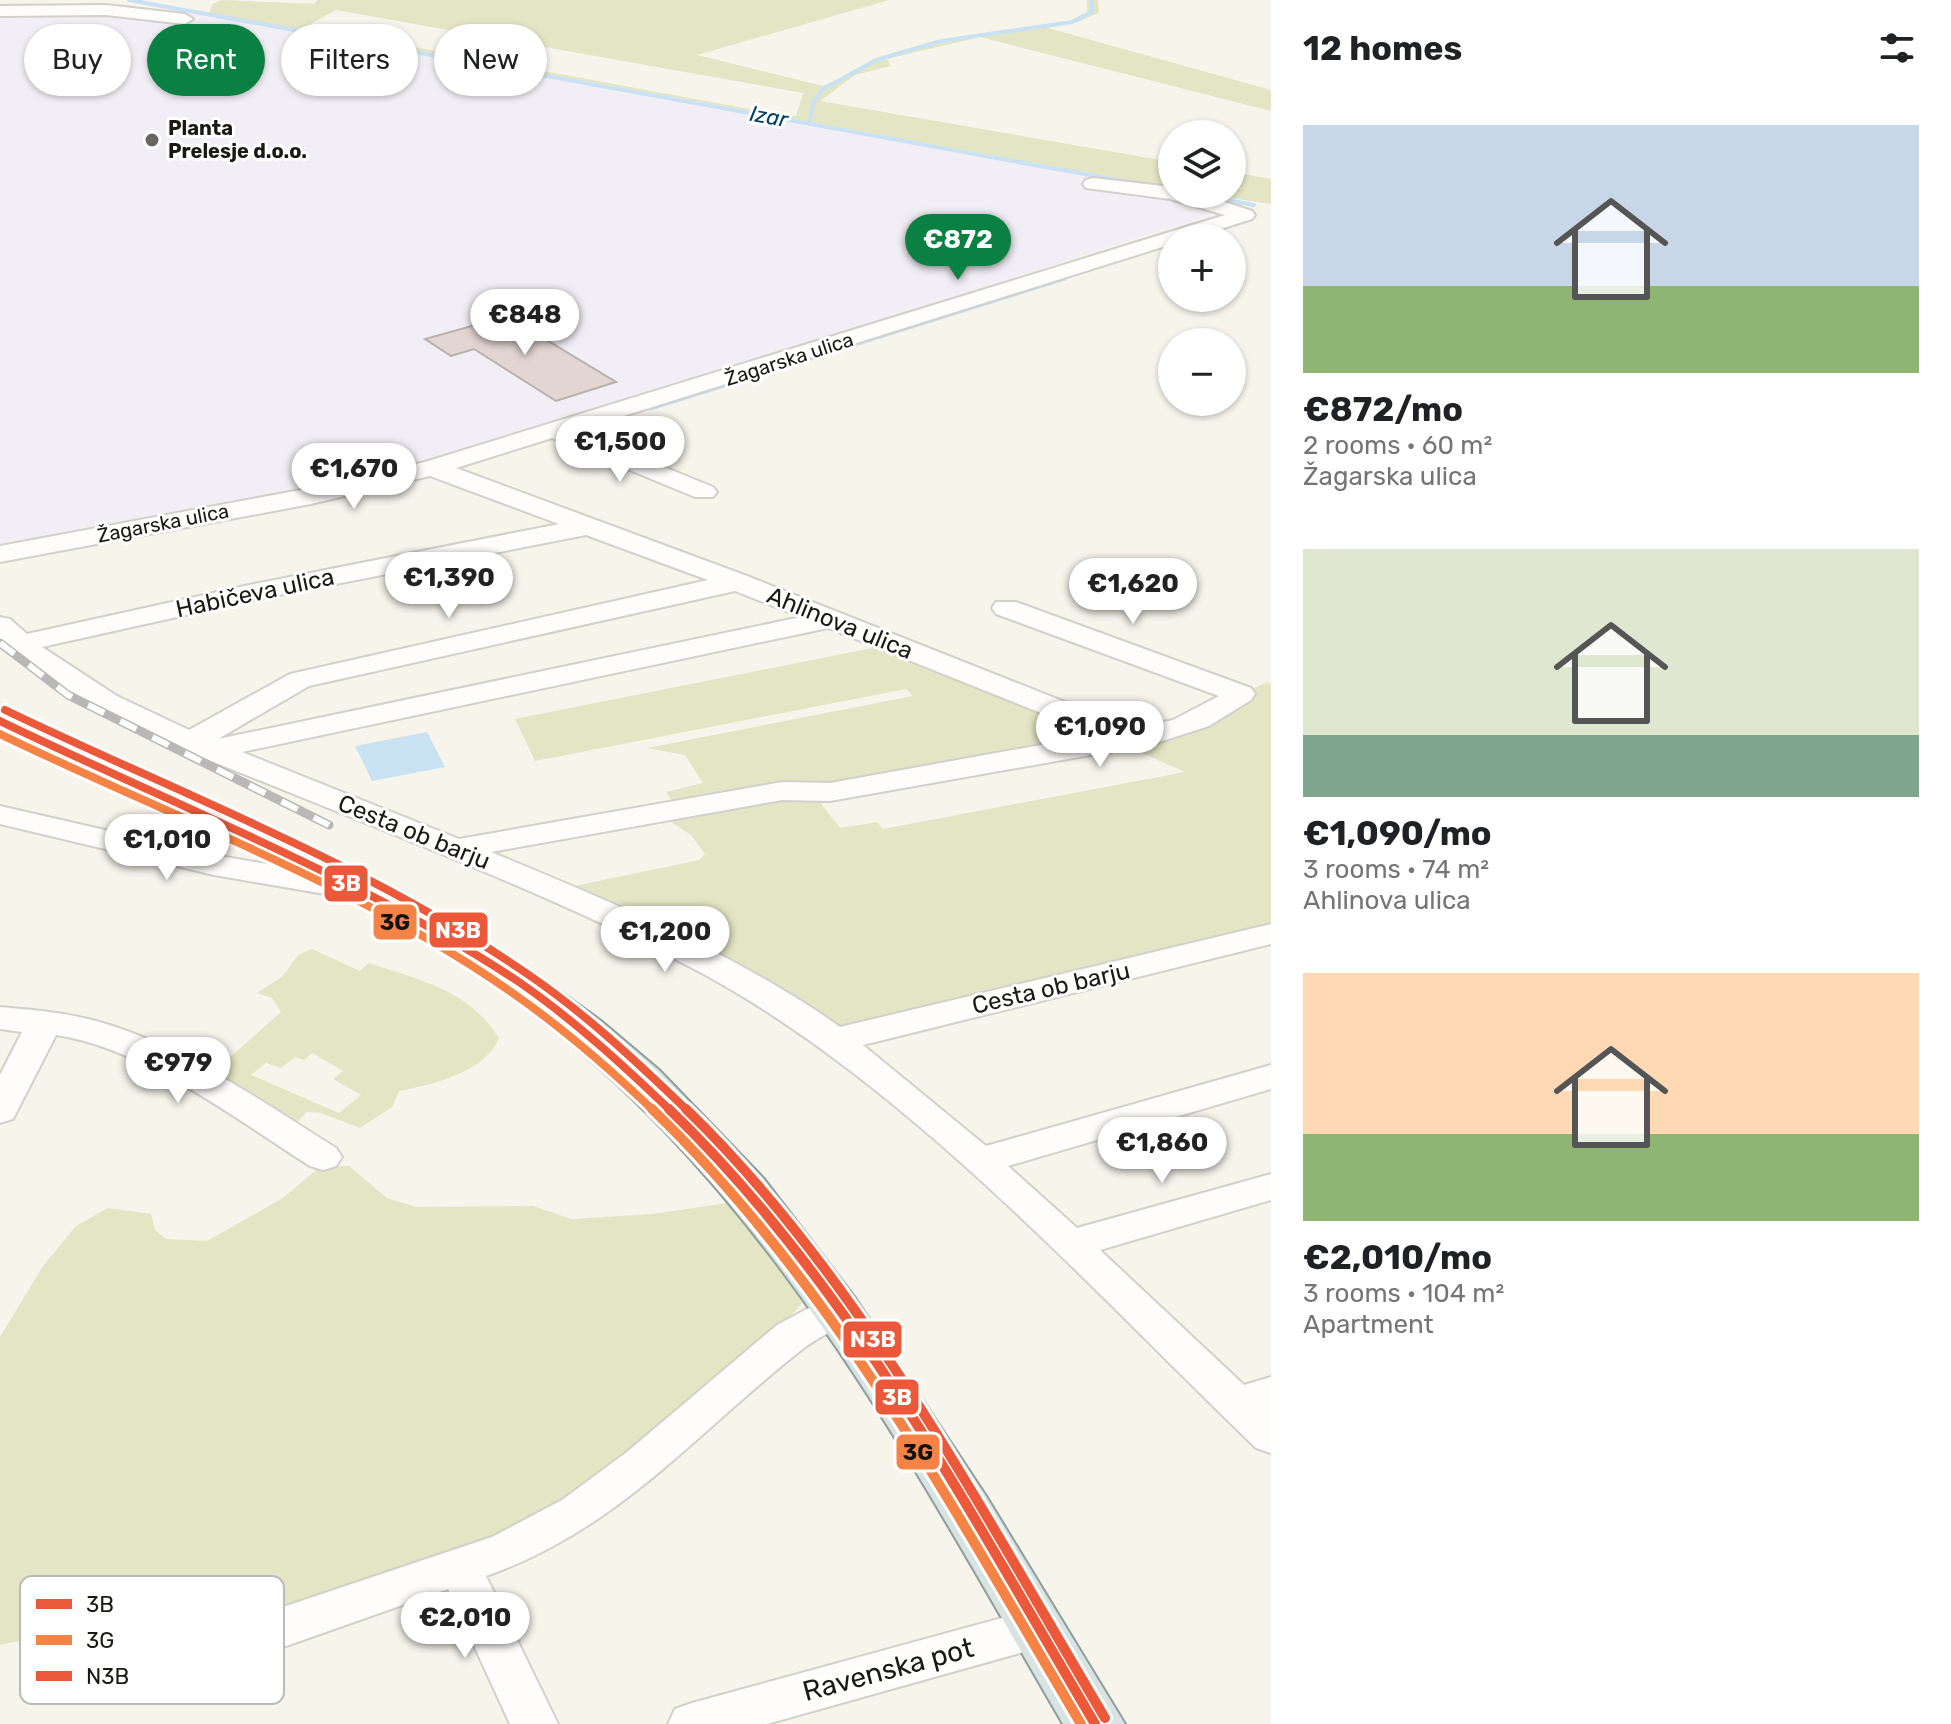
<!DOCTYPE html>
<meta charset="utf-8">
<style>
:root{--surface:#fff;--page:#f6f6f6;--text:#202124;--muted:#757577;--accent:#0b8043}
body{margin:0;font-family:Rubik,sans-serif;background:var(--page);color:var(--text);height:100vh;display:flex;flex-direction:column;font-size:30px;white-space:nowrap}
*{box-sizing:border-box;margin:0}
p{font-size:26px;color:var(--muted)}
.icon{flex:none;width:44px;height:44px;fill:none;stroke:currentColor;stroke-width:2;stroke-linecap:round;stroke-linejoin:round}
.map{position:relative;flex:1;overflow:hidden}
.panel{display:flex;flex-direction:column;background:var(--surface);width:680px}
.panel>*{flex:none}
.top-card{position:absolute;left:24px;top:24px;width:760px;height:72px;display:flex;gap:16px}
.fabs{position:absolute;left:1158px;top:120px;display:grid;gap:16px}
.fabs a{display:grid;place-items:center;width:88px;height:88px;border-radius:50%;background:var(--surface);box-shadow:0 2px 6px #0004;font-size:40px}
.price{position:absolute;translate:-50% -68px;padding:0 18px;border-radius:28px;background:#fff;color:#222;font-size:26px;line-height:52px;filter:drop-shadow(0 2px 4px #0008)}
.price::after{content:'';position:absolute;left:50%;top:48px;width:24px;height:18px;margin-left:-12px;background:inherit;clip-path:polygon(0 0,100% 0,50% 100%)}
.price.selected{background:var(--accent);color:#fff}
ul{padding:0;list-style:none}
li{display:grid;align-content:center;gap:16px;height:424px;padding:0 32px}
li span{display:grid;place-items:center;height:248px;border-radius:0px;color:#555}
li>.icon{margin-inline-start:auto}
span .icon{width:144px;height:144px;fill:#fffc;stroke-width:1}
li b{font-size:34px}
h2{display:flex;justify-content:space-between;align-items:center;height:96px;padding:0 32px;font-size:34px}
.chip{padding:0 28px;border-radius:36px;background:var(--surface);box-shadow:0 2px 6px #0004;font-size:28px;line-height:72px}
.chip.selected{background:var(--accent);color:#fff}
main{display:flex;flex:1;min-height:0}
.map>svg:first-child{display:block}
.industrial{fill:#f2eef5}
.green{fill:#e3e5c4;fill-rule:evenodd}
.water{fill:#c8e2f4}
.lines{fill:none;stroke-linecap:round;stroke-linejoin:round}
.stream-far1{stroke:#c8e2f4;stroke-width:4}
.stream{stroke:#c8e2f4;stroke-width:5}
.building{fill:#e3d6d2;stroke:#b6b1ad;stroke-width:2}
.minor-casing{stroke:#d2d0ca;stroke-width:4}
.major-casing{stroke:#8e9f9c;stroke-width:4}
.minor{fill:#fefdfc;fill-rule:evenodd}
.major{fill:#d8e3e2;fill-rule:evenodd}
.rail-casing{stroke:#b9b8b6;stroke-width:9}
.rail{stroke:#fff;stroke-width:6;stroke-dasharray:18;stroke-linecap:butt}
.bus-1-far1-casing{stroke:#fff;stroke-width:14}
.bus-1-casing{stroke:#fff;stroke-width:16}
.bus-2-far1-casing{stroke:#fff;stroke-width:14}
.bus-2-casing{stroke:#fff;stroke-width:16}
.bus-3-far1-casing{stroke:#fff;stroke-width:14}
.bus-3-casing{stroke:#fff;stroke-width:16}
.bus-1-far1{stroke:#ec593a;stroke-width:8}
.bus-1{stroke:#ec593a;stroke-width:10}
.bus-2-far1{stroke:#f58345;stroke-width:8}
.bus-2{stroke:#f58345;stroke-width:10}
.bus-3-far1{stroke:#ec593a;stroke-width:8}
.bus-3{stroke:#ec593a;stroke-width:10}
.poi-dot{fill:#686660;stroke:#fff;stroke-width:3}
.labels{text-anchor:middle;stroke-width:6;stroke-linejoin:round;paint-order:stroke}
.far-poi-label{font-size:20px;font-weight:bold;fill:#1b1914;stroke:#fff;text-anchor:start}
.far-street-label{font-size:20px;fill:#1b1914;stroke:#fff}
.far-water-label{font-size:22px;font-style:italic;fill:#024162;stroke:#fff}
.street-label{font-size:24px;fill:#1b1914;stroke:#fff}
.near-street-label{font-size:28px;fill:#1b1914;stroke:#fff}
.key{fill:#fff;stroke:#bbbab8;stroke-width:2}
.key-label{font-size:22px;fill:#1b1914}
.line-badge{stroke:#fff;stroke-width:3}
.badge-label{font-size:22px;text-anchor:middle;font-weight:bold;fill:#fff}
.pale-badge-label{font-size:22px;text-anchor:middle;font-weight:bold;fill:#111}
</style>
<main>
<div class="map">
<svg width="1271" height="1724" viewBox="0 0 1271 1724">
<rect width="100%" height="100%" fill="#f7f4ec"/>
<path class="industrial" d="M 0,9 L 174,16 L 177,11 L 1241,205 L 423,465 L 342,485 L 0,549 Z"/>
<path class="green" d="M 221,0 L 315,4 L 317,0 L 889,0 L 697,55 L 823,86 L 892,53 L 999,31 L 1071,21 L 1087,12 L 1087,0 L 1098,0 L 1099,13 L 1075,23 L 1048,28 L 1271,90 L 1271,111 L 980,37 L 887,59 L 891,66 L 855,75 L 820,101 L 1172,162 L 1172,188 L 209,13 L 213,4 ZM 336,10 L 803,93 L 796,116 L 787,116 L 305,27 Z
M 1232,172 L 1271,179 L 1271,204 L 1205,194 L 1232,194 Z
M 872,648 L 948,678 L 1091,727 L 1101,736 L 806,788 L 675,806 L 666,792 L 703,783 L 685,755 L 647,748 L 913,696 L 906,689 L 535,761 L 515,719 Z
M 1268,682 L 1271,684 L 1271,929 L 833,1030 L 565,888 L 699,860 L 705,854 L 691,835 L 665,818 L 785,796 L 819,801 L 840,828 L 877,822 L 883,829 L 1185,772 L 1122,744 Z
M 312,949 L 360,971 L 369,963 C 420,980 469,990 499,1038 C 486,1072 431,1085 399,1091 L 392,1107 L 360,1128 L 321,1113 L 307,1112 L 293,1126 L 209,1076 L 281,1012 L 272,998 L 257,993 L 283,976 L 298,955 ZM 312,1053 L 343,1071 L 333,1079 L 361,1095 L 339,1113 L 251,1075 L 266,1063 L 281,1068 L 295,1057 L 304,1060 Z
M 321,1166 L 349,1166 L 387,1198 L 416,1207 L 533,1206 L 571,1219 L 653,1214 L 734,1202 L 783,1268 L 802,1303 L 749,1364 L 625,1469 L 420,1574 L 164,1638 L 19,1641 L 0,1645 L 0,1337 L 43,1266 L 76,1226 L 108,1208 L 151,1214 L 155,1230 L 166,1239 L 207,1241 L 283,1198 Z"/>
<path class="water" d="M 427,732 L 445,767 L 372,781 L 355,746 Z"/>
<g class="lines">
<path class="stream-far1" d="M 129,0 L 1139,184
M 809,124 L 814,101 L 822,90 L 876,60 L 941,41 L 1072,22 L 1092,12 L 1092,0
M 1195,194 L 1254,205
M 1089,257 L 1227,214"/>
<path class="stream" d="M 651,408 L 1065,278"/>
</g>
<path class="building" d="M 507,316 L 616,382 L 556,401 L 474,349 L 451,356 L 425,339 Z"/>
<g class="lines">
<defs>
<path id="minor" d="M 106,5 L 185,14 L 193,19 L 185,24 L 106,15 L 0,16 L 0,6 Z
M 1093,178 L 1172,187 L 1172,194 L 1200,194 L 1252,211 L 1255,215 L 1252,219 L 1192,238 L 1172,238 L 1172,244 L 576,431 L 713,487 L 717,492 L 713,497 L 695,497 L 552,438 L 456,468 L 747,576 L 1118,723 L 1127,730 L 1173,720 L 1219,696 L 996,614 L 992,608 L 996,602 L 1016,602 L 1251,688 L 1255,694 L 1251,700 L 1209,726 L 1153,744 L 830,801 L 782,800 L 491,852 C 611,902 734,952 840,1027 L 1271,924 L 1271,944 L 863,1045 L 986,1146 L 1271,1065 L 1271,1089 L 1008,1166 L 1077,1228 L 1271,1174 L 1271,1200 L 1100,1250 L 1244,1385 L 1271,1377 L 1271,1453 L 1256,1448 C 1086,1284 905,1082 698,971 C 570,904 435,851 301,797 C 197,754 83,718 0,640 L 0,617 L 10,619 L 27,634 L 249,585 L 559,524 L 430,476 L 311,504 L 0,562 L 0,546 L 311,488 L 425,462 L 1225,215 L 1170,199 L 1086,188 L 1083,184 L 1086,180 ZM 586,535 L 708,580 L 290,674 L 189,730 L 117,696 L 42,647 L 249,601 ZM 735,591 L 801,617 L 218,739 L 309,686 ZM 828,628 L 1096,735 L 830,783 L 782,782 L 459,839 L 242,752 Z
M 0,806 L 214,855 L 348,878 L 359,881 L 364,888 L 359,895 L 348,898 L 214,875 L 0,824 Z
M 0,1007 C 35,1010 70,1013 103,1023 C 187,1048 262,1102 336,1148 L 342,1157 L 336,1166 L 323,1170 L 310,1166 C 236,1119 144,1048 56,1035 L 13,1119 L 0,1123 L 0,1075 L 22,1032 L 0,1029 Z
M 837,1293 L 851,1297 L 857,1308 C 846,1328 822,1334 804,1348 C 696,1432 620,1529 486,1576 L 558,1724 L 510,1724 L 448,1589 L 286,1646 L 94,1669 L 78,1663 L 71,1649 L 78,1635 L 94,1629 L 286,1606 L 492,1537 L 562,1500 L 627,1452 L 777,1325 Z
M 1038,1608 L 1054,1614 L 1061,1628 L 1054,1642 L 1038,1648 L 767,1724 L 668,1724 L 675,1709 L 692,1703 Z"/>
<path id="major" d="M 0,710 L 411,901 L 536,974 L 601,1021 L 659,1070 L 764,1179 L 855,1298 L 986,1496 L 1125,1724 L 1063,1724 C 910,1461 762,1175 508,995 C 353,885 169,820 0,735 Z"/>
</defs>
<use href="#minor" class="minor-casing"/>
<use href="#major" class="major-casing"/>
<use href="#minor" class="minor"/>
<use href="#major" class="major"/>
<defs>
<path id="rail" d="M 0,643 L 68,695 L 329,825"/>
</defs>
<use href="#rail" class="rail-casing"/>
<use href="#rail" class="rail"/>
<defs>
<path id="bus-1-far1" d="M 0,721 C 174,805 357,875 519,982 C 574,1020 623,1065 671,1111"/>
<path id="bus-1" d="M 669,1109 C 849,1282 969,1511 1095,1724"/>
<path id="bus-2-far1" d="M 0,734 C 171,817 358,884 514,994 C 564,1029 610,1069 654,1111"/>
<path id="bus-2" d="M 652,1109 C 833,1283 954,1510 1081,1724"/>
<path id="bus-3-far1" d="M 5,710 C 180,794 365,863 526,973 C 585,1013 637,1062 688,1111"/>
<path id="bus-3" d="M 686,1109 C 859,1276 983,1513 1105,1718"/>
</defs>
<use href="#bus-1-far1" class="bus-1-far1-casing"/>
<use href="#bus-1" class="bus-1-casing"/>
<use href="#bus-2-far1" class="bus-2-far1-casing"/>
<use href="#bus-2" class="bus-2-casing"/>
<use href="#bus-3-far1" class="bus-3-far1-casing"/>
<use href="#bus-3" class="bus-3-casing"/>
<use href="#bus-1-far1" class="bus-1-far1"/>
<use href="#bus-1" class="bus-1"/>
<use href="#bus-2-far1" class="bus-2-far1"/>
<use href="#bus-2" class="bus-2"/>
<use href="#bus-3-far1" class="bus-3-far1"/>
<use href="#bus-3" class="bus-3"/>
</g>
<circle class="poi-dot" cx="152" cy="140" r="8"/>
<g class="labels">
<g class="far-poi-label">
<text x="168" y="135">Planta<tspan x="168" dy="23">Prelesje d.o.o.</tspan></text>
</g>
<g class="far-street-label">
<text transform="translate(789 359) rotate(-18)" y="7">Žagarska ulica</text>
<text transform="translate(163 523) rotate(-11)" y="7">Žagarska ulica</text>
</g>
<g class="far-water-label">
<text transform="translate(769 116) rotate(10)" y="8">Izar</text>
</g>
<g class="street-label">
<text transform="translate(255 593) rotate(-12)" y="8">Habičeva ulica</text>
<text transform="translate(840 623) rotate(22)" y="8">Ahlinova ulica</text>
<text transform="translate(414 832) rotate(22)" y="8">Cesta ob barju</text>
<text transform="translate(1051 988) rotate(-13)" y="8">Cesta ob barju</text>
</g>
<g class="near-street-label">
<text transform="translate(888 1669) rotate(-15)" y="10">Ravenska pot</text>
</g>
</g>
<rect x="20" y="1576" width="264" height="128" rx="12" class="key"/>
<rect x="36" y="1599" width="36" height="10" fill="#ec593a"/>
<rect x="36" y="1635" width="36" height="10" fill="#f58345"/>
<rect x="36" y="1671" width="36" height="10" fill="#ec593a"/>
<g class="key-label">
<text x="86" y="1612">3B</text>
<text x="86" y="1648">3G</text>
<text x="86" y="1684">N3B</text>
</g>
<g class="line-badge">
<rect x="323" y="864" width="46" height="39" rx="8" fill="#ec593a"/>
<rect x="372" y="903" width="46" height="38" rx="8" fill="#f58345"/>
<rect x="428" y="911" width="61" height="38" rx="8" fill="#ec593a"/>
<rect x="842" y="1320" width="61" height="39" rx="8" fill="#ec593a"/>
<rect x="874" y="1378" width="46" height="38" rx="8" fill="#ec593a"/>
<rect x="895" y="1433" width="46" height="38" rx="8" fill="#f58345"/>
</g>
<g class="badge-label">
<text x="346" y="891">3B</text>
<text x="458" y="938">N3B</text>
<text x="873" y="1347">N3B</text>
<text x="897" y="1405">3B</text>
</g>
<g class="pale-badge-label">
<text x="395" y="930">3G</text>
<text x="918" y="1460">3G</text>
</g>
</svg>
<div class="fabs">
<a><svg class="icon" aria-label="layers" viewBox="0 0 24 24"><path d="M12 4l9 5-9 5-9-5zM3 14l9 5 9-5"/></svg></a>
<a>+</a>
<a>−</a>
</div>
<b class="price selected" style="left:958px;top:282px">€872</b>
<b class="price" style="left:525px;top:357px">€848</b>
<b class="price" style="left:620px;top:484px">€1,500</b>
<b class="price" style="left:354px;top:511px">€1,670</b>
<b class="price" style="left:449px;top:620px">€1,390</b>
<b class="price" style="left:1133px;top:626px">€1,620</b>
<b class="price" style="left:1100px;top:769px">€1,090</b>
<b class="price" style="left:167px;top:882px">€1,010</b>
<b class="price" style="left:665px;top:974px">€1,200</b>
<b class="price" style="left:178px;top:1105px">€979</b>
<b class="price" style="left:1162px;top:1185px">€1,860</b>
<b class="price" style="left:465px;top:1660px">€2,010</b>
<div class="top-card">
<a class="chip">Buy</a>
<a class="chip selected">Rent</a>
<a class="chip">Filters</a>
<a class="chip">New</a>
</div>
</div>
<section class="panel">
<h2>12 homes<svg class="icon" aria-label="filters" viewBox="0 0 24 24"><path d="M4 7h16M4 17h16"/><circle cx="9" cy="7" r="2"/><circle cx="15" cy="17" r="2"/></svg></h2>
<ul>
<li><span style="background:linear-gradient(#c9d6e8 65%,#8fb573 0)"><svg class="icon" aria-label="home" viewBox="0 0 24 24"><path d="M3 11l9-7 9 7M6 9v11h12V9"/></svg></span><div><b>€872/mo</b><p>2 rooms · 60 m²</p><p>Žagarska ulica</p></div></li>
<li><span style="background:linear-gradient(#dfe7d0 75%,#7fa58c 0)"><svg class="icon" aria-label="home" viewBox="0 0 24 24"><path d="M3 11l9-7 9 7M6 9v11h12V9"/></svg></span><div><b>€1,090/mo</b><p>3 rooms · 74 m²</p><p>Ahlinova ulica</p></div></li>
<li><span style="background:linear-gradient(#ffd9b3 65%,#8fb573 0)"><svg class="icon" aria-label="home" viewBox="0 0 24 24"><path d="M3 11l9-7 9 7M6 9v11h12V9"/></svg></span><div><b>€2,010/mo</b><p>3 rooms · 104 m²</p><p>Apartment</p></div></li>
</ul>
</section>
</main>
